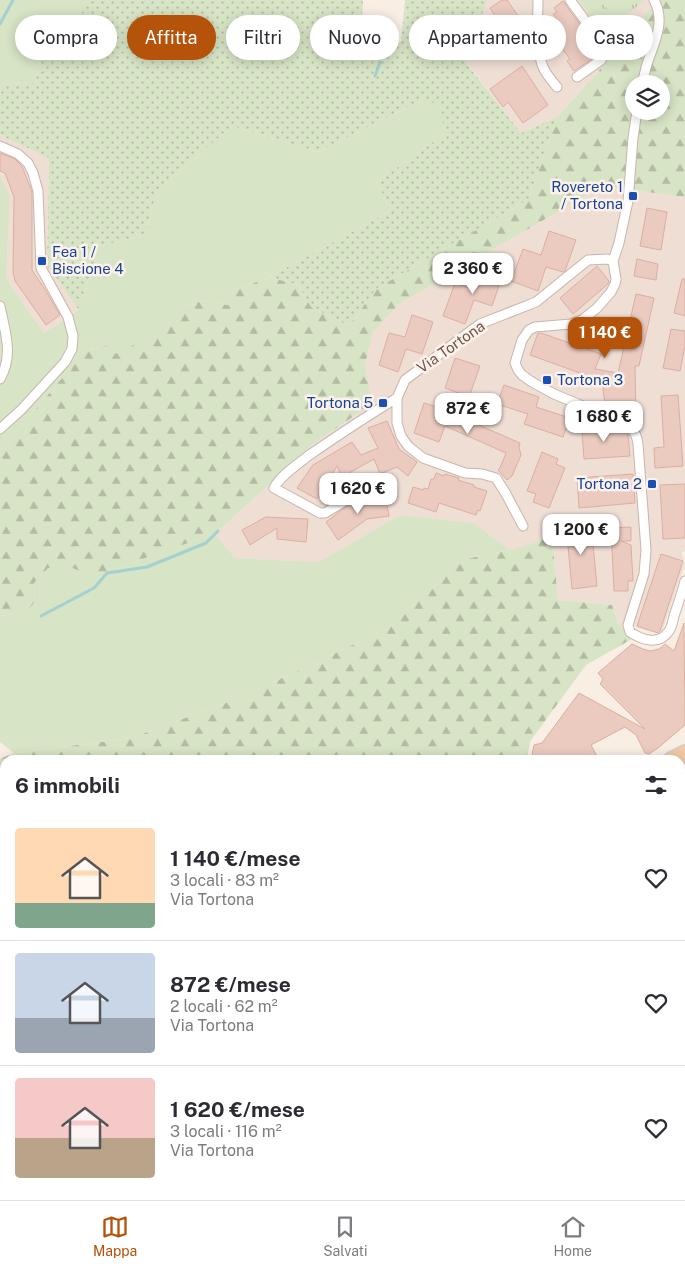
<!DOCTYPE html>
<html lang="it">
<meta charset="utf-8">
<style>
:root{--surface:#fff;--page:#f7f7f7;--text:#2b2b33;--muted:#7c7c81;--line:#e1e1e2;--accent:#b45309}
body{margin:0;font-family:"Public Sans",sans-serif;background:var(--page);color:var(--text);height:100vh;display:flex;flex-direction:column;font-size:19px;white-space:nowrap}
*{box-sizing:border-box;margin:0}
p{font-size:16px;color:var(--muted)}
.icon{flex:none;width:28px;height:28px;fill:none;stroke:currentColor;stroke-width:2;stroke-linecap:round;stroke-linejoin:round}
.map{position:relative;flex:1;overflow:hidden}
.panel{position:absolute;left:0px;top:755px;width:685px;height:445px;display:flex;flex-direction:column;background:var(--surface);border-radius:15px 15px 0 0;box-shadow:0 2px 12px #0003}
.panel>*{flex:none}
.top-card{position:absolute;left:15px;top:15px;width:655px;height:45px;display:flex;gap:10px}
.controls{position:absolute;left:625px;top:75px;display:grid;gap:10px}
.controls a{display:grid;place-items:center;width:45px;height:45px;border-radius:50%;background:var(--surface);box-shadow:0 2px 12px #0003;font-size:25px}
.price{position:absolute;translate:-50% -42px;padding:0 11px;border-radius:10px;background:#fff;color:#222;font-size:16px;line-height:32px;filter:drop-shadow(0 1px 2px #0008)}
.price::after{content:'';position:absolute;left:50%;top:30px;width:15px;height:11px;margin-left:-8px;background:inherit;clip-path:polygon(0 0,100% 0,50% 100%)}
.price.on{background:var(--accent);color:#fff}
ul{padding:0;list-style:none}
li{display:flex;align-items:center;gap:15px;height:125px;padding:0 15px}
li+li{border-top:1px solid var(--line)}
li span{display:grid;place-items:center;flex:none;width:140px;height:100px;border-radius:5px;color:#555}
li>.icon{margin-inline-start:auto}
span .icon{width:60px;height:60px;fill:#fffc;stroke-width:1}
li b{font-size:21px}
h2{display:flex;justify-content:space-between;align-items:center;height:60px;padding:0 15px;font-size:21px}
.pill{padding:0 18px;border-radius:22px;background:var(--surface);box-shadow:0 2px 12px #0003;font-size:18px;line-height:45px}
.pill.on{background:var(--accent);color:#fff}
.tabs{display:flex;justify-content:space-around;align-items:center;height:70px;border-top:1px solid var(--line);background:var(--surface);font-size:14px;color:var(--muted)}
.tabs a{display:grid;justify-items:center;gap:2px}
.tabs .on{color:var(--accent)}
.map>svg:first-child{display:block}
.residential{fill:#efded4}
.grass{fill:url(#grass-dots)}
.forest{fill:url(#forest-firs);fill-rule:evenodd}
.cemetery{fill:url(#cemetery-stones)}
.park{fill:url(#park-tufts)}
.garden{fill:#d7e4c5}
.water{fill:url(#water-ripples);stroke:#a3d0d0}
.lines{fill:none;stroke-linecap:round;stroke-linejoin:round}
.stream{stroke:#a3d0d0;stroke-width:3}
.building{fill:#ebcabf;stroke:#dbafa2}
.street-casing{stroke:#c8b5ac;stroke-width:11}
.secondary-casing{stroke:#cdb6ad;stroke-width:15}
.primary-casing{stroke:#d4ccca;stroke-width:18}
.street{stroke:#fff;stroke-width:9}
.secondary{stroke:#fff;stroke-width:12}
.primary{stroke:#f0c8a4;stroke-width:15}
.transit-dot{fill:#1a4fb4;stroke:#fcf2ea;stroke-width:2}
.labels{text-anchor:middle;stroke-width:5;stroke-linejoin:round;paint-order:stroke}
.transit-label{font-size:15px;fill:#164399;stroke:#fcf2ea;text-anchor:end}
.street-label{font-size:15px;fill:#6e544d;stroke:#fcf2ea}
</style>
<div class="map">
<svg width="685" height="1200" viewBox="0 0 685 1200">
<defs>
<pattern id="grass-dots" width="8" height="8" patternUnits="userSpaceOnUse" patternTransform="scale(1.25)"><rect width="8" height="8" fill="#d7e4c5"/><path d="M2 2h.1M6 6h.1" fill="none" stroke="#b3bba2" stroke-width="1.8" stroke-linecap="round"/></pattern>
<pattern id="forest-firs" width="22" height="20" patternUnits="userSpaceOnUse" patternTransform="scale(1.25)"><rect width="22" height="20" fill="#d7e4c5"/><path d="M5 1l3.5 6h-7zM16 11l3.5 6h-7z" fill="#b3bba2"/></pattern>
<pattern id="cemetery-stones" width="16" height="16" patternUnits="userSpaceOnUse" patternTransform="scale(1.25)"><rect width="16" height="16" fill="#d7e4c5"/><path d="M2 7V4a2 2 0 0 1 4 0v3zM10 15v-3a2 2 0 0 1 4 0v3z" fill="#b3bba2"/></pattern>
<pattern id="park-tufts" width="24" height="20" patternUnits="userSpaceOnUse" patternTransform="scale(1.25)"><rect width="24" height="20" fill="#d7e4c5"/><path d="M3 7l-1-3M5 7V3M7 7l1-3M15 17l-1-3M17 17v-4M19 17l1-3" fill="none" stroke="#b3bba2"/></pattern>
<pattern id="water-ripples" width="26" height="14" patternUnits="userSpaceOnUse" patternTransform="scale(1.25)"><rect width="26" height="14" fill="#bbe0df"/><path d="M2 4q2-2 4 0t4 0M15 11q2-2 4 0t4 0" fill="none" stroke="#9cb8b7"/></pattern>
</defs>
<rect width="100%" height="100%" fill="#f9eee4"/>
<path class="residential" d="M 487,0 L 660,0 L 626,32 L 598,72 L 557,117 L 521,133 L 466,62 Z
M 0,135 L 49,157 L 47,266 L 79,310 L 44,333 L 6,279 L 10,196 L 0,176 Z
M 602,186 L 685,197 L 685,551 L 682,552 L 685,564 L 661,634 L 637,628 L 636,625 L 634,626 L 632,639 L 618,623 L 612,605 L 558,600 L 552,537 L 510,550 L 474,523 L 400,515 L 319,562 L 235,558 L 215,534 L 314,443 L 372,404 L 365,365 L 373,332 L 399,304 Z"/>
<path class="grass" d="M 84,0 L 363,0 L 361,38 L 367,39 L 367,47 L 375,53 C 386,52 390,53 394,41 L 401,42 L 405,0 L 487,0 L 466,63 L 521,133 L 557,117 L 529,199 L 376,289 L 349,326 L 311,307 L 298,285 L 269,277 L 390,211 L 377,182 L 444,134 L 424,99 L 318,152 L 232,126 L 157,191 L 145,235 L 99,246 L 79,310 L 47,266 L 49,158 L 0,135 L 0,84 L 35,83 L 44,42 L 79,31 Z"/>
<path class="forest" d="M 660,0 L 685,0 L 685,197 L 602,186 L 399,304 L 373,332 L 365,365 L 372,404 L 314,443 L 215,534 L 153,555 L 96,578 L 67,566 L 34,583 L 35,602 L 27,612 L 0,616 L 0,451 L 85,351 L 166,329 L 179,307 L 205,300 L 228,305 L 233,291 L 269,277 L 298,285 L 311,307 L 349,326 L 376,289 L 529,199 L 557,117 L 598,72 L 626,32 ZM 634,84 L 661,84 L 661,111 L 634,111 Z
M 552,537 L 558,600 L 612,605 L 618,623 L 632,639 L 586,665 L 531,740 L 526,760 L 5,760 L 5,1036 L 0,1034 L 0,759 L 14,753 L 131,738 L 244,696 L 390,627 L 460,560 L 510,550 Z"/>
<path class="cemetery" d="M 685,929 L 685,1200 L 301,1200 L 299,1195 L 680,1195 L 680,932 Z"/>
<path class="park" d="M 579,0 L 645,0 L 603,34 Z"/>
<path class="garden" d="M 0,0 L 84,0 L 80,31 L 44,42 L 35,83 L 0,84 Z
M 600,0 L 623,0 L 629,9 L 615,19 Z
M 424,99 L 441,106 L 444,134 L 377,182 L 390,211 L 269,277 L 233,291 L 228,305 L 205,300 L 179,307 L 166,329 L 115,354 L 106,345 L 85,351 L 0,451 L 0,176 L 10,196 L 6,279 L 44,333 L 79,310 L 99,246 L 145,235 L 157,191 L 232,126 L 318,152 Z
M 400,515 L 474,523 L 510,550 L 460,560 L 390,627 L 244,696 L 131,738 L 14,753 L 0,742 L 0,616 L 27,612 L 35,602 L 34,583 L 48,568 L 67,566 L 96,578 L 153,555 L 215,534 L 235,558 L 319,562 Z"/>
<path class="water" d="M 685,769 L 685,878 L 680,881 L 680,772 Z
M 35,1195 L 178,1195 L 173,1200 L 31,1200 Z"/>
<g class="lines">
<path class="stream" d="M 0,24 L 13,0
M 375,76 L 380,62
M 41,616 L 94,588 L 107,573 L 147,567 L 206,543 L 218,531"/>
</g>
<path class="building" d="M 502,0 L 507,0 L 526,27 L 518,34 L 524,43 L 503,58 L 495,46 L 499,43 L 485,23 L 495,16 L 490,8 Z
M 563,1 L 599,51 L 596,56 L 574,71 L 567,61 L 570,59 L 552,35 L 556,32 L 553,27 L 556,25 L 554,21 L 557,19 L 553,14 L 557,12 L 554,8 Z
M 522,66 L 548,105 L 523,123 L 508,102 L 503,107 L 490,89 Z
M 0,153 L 15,159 L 22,166 L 32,192 L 32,270 L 46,291 L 60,315 L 46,325 L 15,281 L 13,272 L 14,197 L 5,173 L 0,171 Z
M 647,208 L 667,212 L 661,250 L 640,246 Z
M 549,231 L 576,240 L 565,271 L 563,272 L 546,267 L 538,291 L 511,281 L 523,249 L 541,255 Z
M 637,259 L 658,264 L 656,280 L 634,276 Z
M 480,265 L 503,274 L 492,306 L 474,300 L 465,324 L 443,316 L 455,283 L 472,289 Z
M 597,266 L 609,281 L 609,282 L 608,284 L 573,314 L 560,298 Z
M 682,279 L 685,279 L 685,316 L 674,313 Z
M 636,294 L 654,298 L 639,366 L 635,366 L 636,414 L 633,417 L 607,406 L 604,398 L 603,389 L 605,382 L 530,355 L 538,333 L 541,333 L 601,354 L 595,369 L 618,373 Z
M 412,315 L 433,322 L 422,354 L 406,349 L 398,372 L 379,365 L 389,333 L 405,337 Z
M 671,329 L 685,331 L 685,346 L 680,371 L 663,368 Z
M 455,358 L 480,366 L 469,397 L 445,388 Z
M 504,385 L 539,397 L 536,407 L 570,418 L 563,437 L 524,424 L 528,414 L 497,404 Z
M 678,395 L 683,466 L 655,468 L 654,448 L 664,447 L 661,396 Z
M 424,403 L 450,411 L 448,418 L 463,421 L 465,419 L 520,443 L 519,447 L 521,455 L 512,476 L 507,480 L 498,470 L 500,468 L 506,453 L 445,426 L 439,442 L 414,433 Z
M 387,421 L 399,449 L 417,462 L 408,476 L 397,467 L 380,474 L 374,459 L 342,477 L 337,466 L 317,499 L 297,488 L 313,465 L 352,442 L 361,455 L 378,448 L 368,428 Z
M 603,422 L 604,432 L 625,431 L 628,435 L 630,456 L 584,459 L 582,433 L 586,433 L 585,423 Z
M 542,452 L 558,459 L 556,464 L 565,468 L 549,508 L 533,502 L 536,494 L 527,491 Z
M 436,473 L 444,476 L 445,474 L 459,478 L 458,480 L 474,485 L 474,487 L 487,491 L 480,511 L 478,510 L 476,515 L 439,503 L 436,512 L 408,503 L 413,487 L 423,490 L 424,488 L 428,489 L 431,479 L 434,479 Z
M 633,474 L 635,503 L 579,508 L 577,478 Z
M 685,484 L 685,538 L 663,539 L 660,485 Z
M 385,495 L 389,516 L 367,519 L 338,540 L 326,522 L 343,509 L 362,498 Z
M 266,517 L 308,519 L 306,542 L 277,539 L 277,528 L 250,545 L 242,530 Z
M 591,523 L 597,586 L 572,589 L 566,525 Z
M 631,527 L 631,541 L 621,541 L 631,545 L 633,581 L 628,581 L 628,591 L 614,591 L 611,528 Z
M 661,554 L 683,561 L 660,631 L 658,633 L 637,626 Z
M 684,623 L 685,725 L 658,748 L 649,754 L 645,753 L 636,735 L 625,727 L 591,745 L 599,760 L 531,760 L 534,745 L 542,743 L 579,693 L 645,729 L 600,684 L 603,679 L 598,673 L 632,644 L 643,649 L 650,651 L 659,649 L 665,644 L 674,651 Z"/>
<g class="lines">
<defs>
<path id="street" d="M 538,0 C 538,22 535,47 543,67 C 546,74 552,81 557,87
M 570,0 L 606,49 L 606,52 L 601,60 L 577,77
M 642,84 C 644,77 645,71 647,64 C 654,43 666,22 654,0
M 637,111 L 633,138 L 628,201 L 619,243 L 613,261 L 616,279 L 615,284 L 611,292 L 597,308 L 582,320 L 571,324 L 535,327 L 529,330 L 522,340 L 515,363 L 518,370 L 522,375 L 532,382 L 554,394 L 628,425 C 634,431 637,435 638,444 L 646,550 L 644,574 L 628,625 L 630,632 C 642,640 659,646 669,631 C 672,627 673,620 674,616 C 678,604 682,593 685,581
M 0,146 L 18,154 L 28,163 L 33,173 L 38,191 L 41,268 L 68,317 L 73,336 L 72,349 L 65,362 L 22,409 L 0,429
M 0,306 C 5,332 14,355 0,379
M 392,496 L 390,488 L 360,492 L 325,513 L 320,513 L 274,488 C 280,476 298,464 308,456 C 337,436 367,416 397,398
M 523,526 L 506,494 L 496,478 L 482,474 L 465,473 L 423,458 L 408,446 L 401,436 L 397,423 L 397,398 L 405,380 L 480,324 L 536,302 L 588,260 L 607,259 L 613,261
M 284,1195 L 287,1200
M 255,1200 L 262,1195"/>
<path id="secondary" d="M 680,899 L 685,896
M 188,1200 L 194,1195"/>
<path id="primary" d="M 671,760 L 685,753
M 8,1200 L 12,1195"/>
</defs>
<use href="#street" class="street-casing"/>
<use href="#secondary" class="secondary-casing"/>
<use href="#primary" class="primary-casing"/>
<use href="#street" class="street"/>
<use href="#secondary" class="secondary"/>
<use href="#primary" class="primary"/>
</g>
<g class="transit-dot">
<rect x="628" y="191" width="10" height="10" rx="2.5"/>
<rect x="37" y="256" width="10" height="10" rx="2.5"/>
<rect x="542" y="375" width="10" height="10" rx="2.5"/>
<rect x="378" y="398" width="10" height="10" rx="2.5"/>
<rect x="647" y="479" width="10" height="10" rx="2.5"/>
</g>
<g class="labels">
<g class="transit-label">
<text x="623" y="192">Rovereto 1<tspan x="623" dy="17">/ Tortona</tspan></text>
<text x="52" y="257" text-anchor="start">Fea 1 /<tspan x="52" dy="17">Biscione 4</tspan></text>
<text x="557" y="385" text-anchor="start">Tortona 3</text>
<text x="373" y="408">Tortona 5</text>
<text x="642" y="489">Tortona 2</text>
</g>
<g class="street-label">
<text transform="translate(451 347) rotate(-35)" y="5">Via Tortona</text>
</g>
</g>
</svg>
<div class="controls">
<a><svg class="icon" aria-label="layers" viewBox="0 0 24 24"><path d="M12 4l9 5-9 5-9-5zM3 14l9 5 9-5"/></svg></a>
</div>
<b class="price" style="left:473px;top:295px">2 360 €</b>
<b class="price on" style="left:605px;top:359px">1 140 €</b>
<b class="price" style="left:468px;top:435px">872 €</b>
<b class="price" style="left:604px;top:443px">1 680 €</b>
<b class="price" style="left:358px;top:515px">1 620 €</b>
<b class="price" style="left:581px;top:556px">1 200 €</b>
<div class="top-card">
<a class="pill">Compra</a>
<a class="pill on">Affitta</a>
<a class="pill">Filtri</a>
<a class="pill">Nuovo</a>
<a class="pill">Appartamento</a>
<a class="pill">Casa</a>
</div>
<section class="panel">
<h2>6 immobili<svg class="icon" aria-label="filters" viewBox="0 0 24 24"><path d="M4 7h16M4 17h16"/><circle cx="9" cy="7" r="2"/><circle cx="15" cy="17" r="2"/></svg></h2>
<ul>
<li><span style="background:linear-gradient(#ffd9b3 75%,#7fa58c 0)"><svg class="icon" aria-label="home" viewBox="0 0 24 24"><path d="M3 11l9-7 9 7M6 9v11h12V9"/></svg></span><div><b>1 140 €/mese</b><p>3 locali · 83 m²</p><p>Via Tortona</p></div><svg class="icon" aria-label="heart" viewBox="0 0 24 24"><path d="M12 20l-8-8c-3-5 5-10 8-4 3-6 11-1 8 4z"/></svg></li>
<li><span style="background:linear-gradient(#c9d6e8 65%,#9aa5b1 0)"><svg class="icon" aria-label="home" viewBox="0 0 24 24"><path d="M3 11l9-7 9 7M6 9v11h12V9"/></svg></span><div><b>872 €/mese</b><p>2 locali · 62 m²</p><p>Via Tortona</p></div><svg class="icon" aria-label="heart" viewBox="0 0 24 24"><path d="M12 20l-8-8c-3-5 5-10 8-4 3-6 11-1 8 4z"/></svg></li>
<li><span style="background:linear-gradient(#f6c9c9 60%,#b9a48a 0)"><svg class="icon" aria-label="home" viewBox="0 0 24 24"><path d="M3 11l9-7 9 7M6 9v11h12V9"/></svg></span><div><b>1 620 €/mese</b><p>3 locali · 116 m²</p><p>Via Tortona</p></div><svg class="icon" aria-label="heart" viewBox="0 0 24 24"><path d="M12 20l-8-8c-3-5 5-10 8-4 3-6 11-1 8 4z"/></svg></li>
</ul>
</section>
</div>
<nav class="tabs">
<a class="on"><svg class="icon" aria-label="map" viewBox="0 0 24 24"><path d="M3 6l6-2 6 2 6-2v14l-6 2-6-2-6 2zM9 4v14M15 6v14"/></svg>Mappa</a>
<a><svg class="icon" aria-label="saved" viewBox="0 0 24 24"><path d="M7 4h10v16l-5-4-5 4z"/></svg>Salvati</a>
<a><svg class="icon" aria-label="home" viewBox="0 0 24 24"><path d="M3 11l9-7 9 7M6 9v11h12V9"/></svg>Home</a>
</nav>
